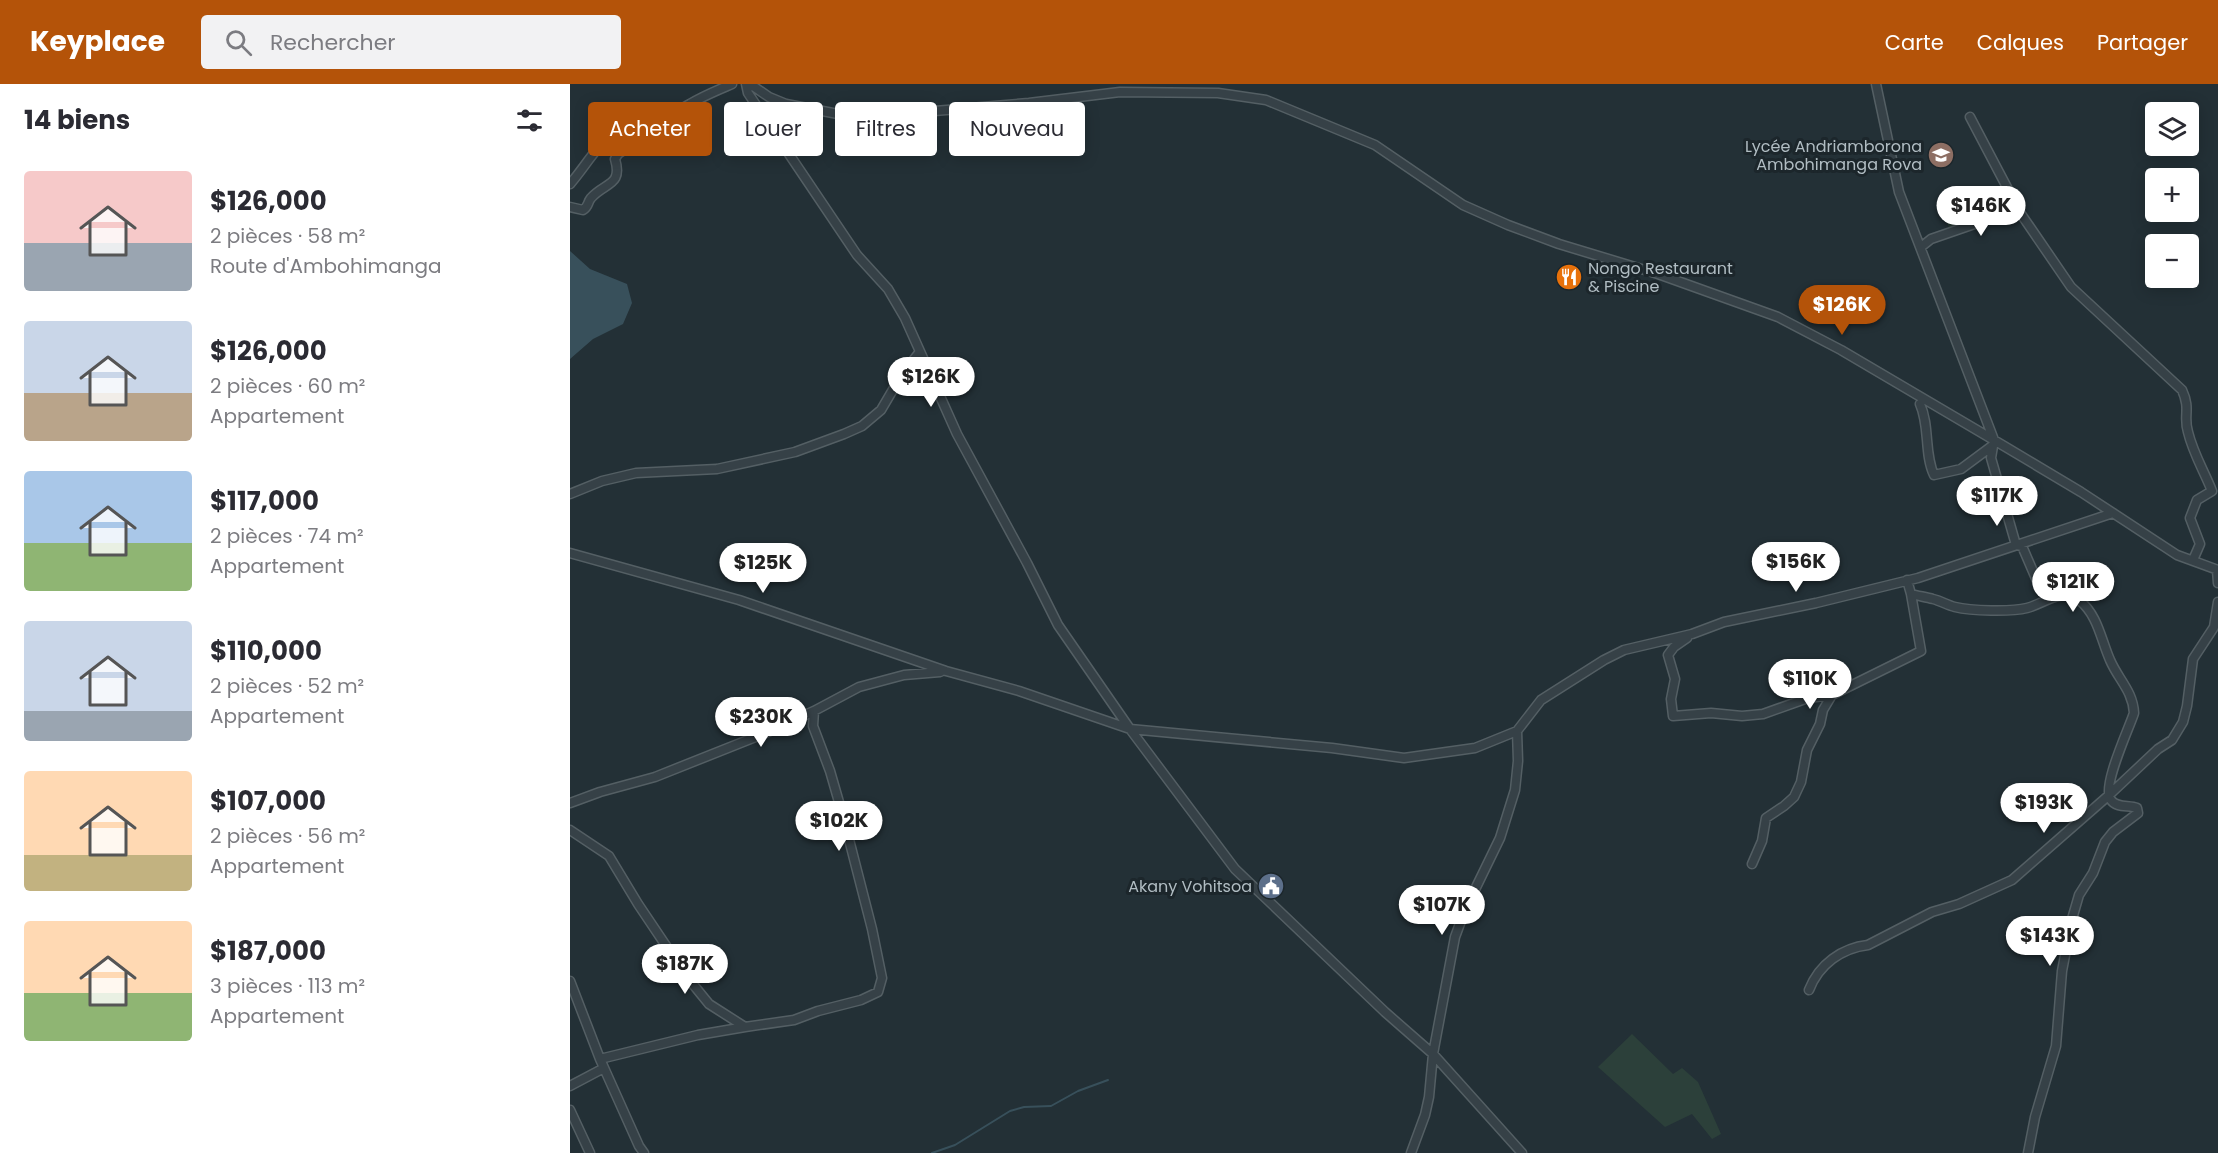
<!DOCTYPE html>
<html lang="fr">
<meta charset="utf-8">
<style>
:root{--surface:#fff;--page:#f2f2f3;--text:#2b2b33;--muted:#7c7c81;--accent:#b45309}
body{margin:0;font-family:Poppins,sans-serif;background:var(--page);color:var(--text);height:100vh;display:flex;flex-direction:column;font-size:22px;white-space:nowrap}
*{box-sizing:border-box;margin:0}
p{font-size:20px;color:var(--muted)}
.icon{flex:none;width:33px;height:33px;fill:none;stroke:currentColor;stroke-width:2;stroke-linecap:round;stroke-linejoin:round}
.map{position:relative;flex:1;overflow:hidden}
.side{display:flex;flex-direction:column;background:var(--surface);width:570px}
.side>*{flex:none}
.hud{position:absolute;left:18px;top:18px;width:570px;height:54px;display:flex;gap:12px}
.buttons{position:absolute;left:1575px;top:18px;display:grid;gap:12px}
.buttons a{display:grid;place-items:center;width:54px;height:54px;border-radius:6px;background:var(--surface);box-shadow:0 3px 15px #0003;font-size:30px}
.price{position:absolute;translate:-50% -51px;padding:0 14px;border-radius:21px;background:#fff;color:#222;font-size:20px;line-height:39px;filter:drop-shadow(0 2px 3px #0008)}
.price::after{content:'';position:absolute;left:50%;top:36px;width:18px;height:14px;margin-left:-9px;background:inherit;clip-path:polygon(0 0,100% 0,50% 100%)}
.price.current{background:var(--accent);color:#fff}
ul{padding:0;list-style:none}
li{display:flex;align-items:center;gap:18px;height:150px;padding:0 24px}
li span{display:grid;place-items:center;flex:none;width:168px;height:120px;border-radius:6px;color:#555}
li>.icon{margin-inline-start:auto}
span .icon{width:72px;height:72px;fill:#fffc;stroke-width:1}
li b{font-size:26px}
h2{display:flex;justify-content:space-between;align-items:center;height:72px;padding:0 24px;font-size:26px}
.chip{padding:0 21px;border-radius:6px;background:var(--surface);box-shadow:0 3px 15px #0003;font-size:21px;line-height:54px}
.chip.current{background:var(--accent);color:#fff}
header{display:flex;align-items:center;gap:36px;box-sizing:border-box;height:84px;padding:0 30px;background:var(--accent);color:#fff}
header strong{font-size:28px}
nav{display:flex;gap:33px;margin-inline-start:auto;font-size:21px}
.search{width:420px;height:54px;background:var(--page);display:flex;align-items:center;gap:15px;box-sizing:border-box;padding:0 21px;border-radius:6px;color:var(--muted);font-size:22px}
main{display:flex;flex:1;min-height:0}
.map>svg:first-child{display:block}
.green{fill:#2c403a}
.water{fill:#38505b}
.lines{fill:none;stroke-linecap:round;stroke-linejoin:round}
.stream{stroke:#38505b;stroke-width:2}
.minor-casing{stroke:#545f64;stroke-width:11}
.minor{stroke:#364147;stroke-width:8}
.labels{text-anchor:middle;stroke-width:6;stroke-linejoin:round;paint-order:stroke}
.poi-label{font-size:16px;fill:#b1bdc3;stroke:#1c262b;text-anchor:end}
</style>
<header>
<strong>Keyplace</strong>
<div class="search"><svg class="icon" aria-label="search" viewBox="0 0 24 24"><circle cx="10" cy="10" r="6"/><path d="M15 15l6 6"/></svg>Rechercher</div>
<nav><a>Carte</a><a>Calques</a><a>Partager</a></nav>
</header>
<main>
<section class="side">
<h2>14 biens<svg class="icon" aria-label="filters" viewBox="0 0 24 24"><path d="M4 7h16M4 17h16"/><circle cx="9" cy="7" r="2"/><circle cx="15" cy="17" r="2"/></svg></h2>
<ul>
<li><span style="background:linear-gradient(#f6c9c9 60%,#9aa5b1 0)"><svg class="icon" aria-label="home" viewBox="0 0 24 24"><path d="M3 11l9-7 9 7M6 9v11h12V9"/></svg></span><div><b>$126,000</b><p>2 pièces · 58 m²</p><p>Route d'Ambohimanga</p></div></li>
<li><span style="background:linear-gradient(#c9d6e8 60%,#b9a48a 0)"><svg class="icon" aria-label="home" viewBox="0 0 24 24"><path d="M3 11l9-7 9 7M6 9v11h12V9"/></svg></span><div><b>$126,000</b><p>2 pièces · 60 m²</p><p>Appartement</p></div></li>
<li><span style="background:linear-gradient(#a9c7e8 60%,#8fb573 0)"><svg class="icon" aria-label="home" viewBox="0 0 24 24"><path d="M3 11l9-7 9 7M6 9v11h12V9"/></svg></span><div><b>$117,000</b><p>2 pièces · 74 m²</p><p>Appartement</p></div></li>
<li><span style="background:linear-gradient(#c9d6e8 75%,#9aa5b1 0)"><svg class="icon" aria-label="home" viewBox="0 0 24 24"><path d="M3 11l9-7 9 7M6 9v11h12V9"/></svg></span><div><b>$110,000</b><p>2 pièces · 52 m²</p><p>Appartement</p></div></li>
<li><span style="background:linear-gradient(#ffd9b3 70%,#c2b280 0)"><svg class="icon" aria-label="home" viewBox="0 0 24 24"><path d="M3 11l9-7 9 7M6 9v11h12V9"/></svg></span><div><b>$107,000</b><p>2 pièces · 56 m²</p><p>Appartement</p></div></li>
<li><span style="background:linear-gradient(#ffd9b3 60%,#8fb573 0)"><svg class="icon" aria-label="home" viewBox="0 0 24 24"><path d="M3 11l9-7 9 7M6 9v11h12V9"/></svg></span><div><b>$187,000</b><p>3 pièces · 113 m²</p><p>Appartement</p></div></li>
</ul>
</section>
<div class="map">
<svg width="1648" height="1069" viewBox="0 0 1648 1069">
<rect width="100%" height="100%" fill="#233036"/>
<path class="green" d="M 1403,117 L 1409,133 L 1379,144 L 1373,127 Z
M 1062,950 L 1103,990 L 1112,984 L 1128,998 L 1151,1050 L 1142,1055 L 1122,1030 L 1095,1043 L 1028,983 Z"/>
<path class="water" d="M 0,167 L 20,185 L 57,200 L 62,219 L 53,240 L 23,255 L 0,275 Z"/>
<g class="lines">
<path class="stream" d="M 362,1069 L 385,1061 L 440,1027 L 454,1023 L 481,1022 L 508,1007 L 538,996"/>
<defs>
<path id="minor" d="M 176,0 L 178,9 L 188,24 L 287,171 L 318,205 L 335,234 L 387,350 L 457,479 L 488,541 L 560,645 L 665,785 L 815,928 L 863,970 L 952,1069
M 180,0 L 199,13 L 216,20 L 268,30 L 317,31 L 459,19 L 550,8 L 648,9 L 696,16 L 805,61 L 893,121 L 938,141 L 989,160 L 1088,190 L 1208,233 L 1271,266 L 1434,362 L 1511,408 L 1607,471 L 1648,486
M 1306,0 L 1329,108 L 1424,356 L 1421,374 L 1446,461 L 1452,462 L 1471,506 L 1479,514
M 1400,33 L 1451,130 L 1501,203 L 1612,306 C 1621,325 1613,332 1618,348 C 1623,369 1634,387 1642,407 L 1627,416 L 1620,434 L 1630,460 L 1623,476
M 0,100 C 15,83 27,60 47,47 C 60,38 80,42 96,35 C 104,31 112,24 120,20 C 133,12 148,6 162,0
M 0,123 L 13,126 C 19,122 17,119 21,114 C 35,98 53,102 45,75 L 48,70 L 57,64 L 59,55 L 71,42
M 1351,163 L 1361,155 L 1442,127 L 1446,121
M 1350,320 C 1360,342 1354,370 1364,391 L 1391,385 L 1422,362
M 0,410 L 32,397 L 66,389 L 147,385 L 225,368 L 274,350 L 292,342 L 311,326 L 331,292 L 349,269
M 0,469 L 169,516 L 376,587 L 449,607 L 560,645 L 762,664 L 834,674 L 905,664 L 947,647 L 971,616 L 1034,576 L 1054,566 L 1122,550 L 1154,538 L 1246,519 L 1348,494 L 1543,429
M 1647,486 L 1648,499
M 1337,496 L 1341,510 C 1348,512 1356,513 1363,515 C 1371,517 1377,521 1385,523 C 1401,527 1441,528 1457,524 C 1473,520 1493,503 1509,516 C 1528,531 1531,556 1540,576 C 1548,595 1563,607 1564,629 C 1559,645 1531,703 1541,716 C 1546,724 1559,721 1567,724 L 1568,729 L 1543,748 L 1535,758 L 1523,789 L 1509,811 L 1502,835 L 1492,887 L 1486,962 L 1465,1033 L 1458,1069
M 1117,554 L 1104,563 L 1098,571 L 1105,595 L 1101,615 L 1103,632 L 1141,629 L 1172,632 L 1193,630 L 1238,614 L 1262,611
M 0,719 L 30,708 L 85,693 L 198,648 L 244,627 L 289,603 L 334,591 L 370,588
M 0,746 L 39,772 L 68,820 L 117,893 L 139,920 L 175,943 L 224,936 L 248,927 L 291,916 L 308,908 L 312,894 L 302,845 L 273,732 L 260,687 L 243,642 L 244,627
M 1182,780 L 1192,757 L 1196,734 L 1214,722 L 1224,713 L 1231,698 L 1237,666 L 1250,640 L 1253,626 L 1262,611 L 1351,567 L 1341,510
M 0,897 L 30,975 L 69,1062 L 74,1069
M 1239,906 C 1249,880 1272,864 1298,861 L 1362,828 L 1389,820 L 1442,796 L 1538,712 L 1588,665 L 1602,656 L 1613,638 L 1617,622 L 1623,575 L 1644,543 L 1648,518
M 30,975 L 128,951 L 175,943
M 0,1002 L 34,984
M 0,1026 L 20,1069
M 841,1069 L 855,1031 L 859,1013 L 863,970 L 885,853 L 895,826 L 930,754 L 945,706 L 948,677 L 947,647"/>
</defs>
<use href="#minor" class="minor-casing"/>
<use href="#minor" class="minor"/>
</g>
<defs>
<symbol id="school-disc" viewBox="-11 -11 22 22"><circle r="9.5" fill="#8d6e63" stroke="#1c262b"/><path d="M0-5L7-2L0 1L-7-2ZM-4 1L0 2.5L4 1V4Q0 6-4 4Z" fill="#fff"/></symbol>
<symbol id="restaurant-disc" viewBox="-11 -11 22 22"><circle r="9.5" fill="#e8710a" stroke="#1c262b"/><path d="M-5-6h1v4h1v-4h1v4h1v-4h1v5L-1.5 .5V6h-2V.5L-5-1ZM5-6V6H3V1.5H1.5Q1.5-4 5-6Z" fill="#fff"/></symbol>
<symbol id="civic-disc" viewBox="-11 -11 22 22"><circle r="9.5" fill="#5c6f8a" stroke="#1c262b"/><path d="M-.6-6.5H3V-4.5H.6V-3L4-1V1h2V6H-6V1h2V-1L-.6-3ZM-1.2 2.5V6h2.4V2.5Z" fill="#fff"/></symbol>
</defs>
<g fill-rule="evenodd">
<use href="#school-disc" x="1356" y="56" width="30" height="30"/>
<use href="#restaurant-disc" x="984" y="178" width="30" height="30"/>
<use href="#civic-disc" x="686" y="787" width="30" height="30"/>
</g>
<g class="labels">
<g class="poi-label">
<text x="1352" y="68">Lycée Andriamborona<tspan x="1352" dy="18">Ambohimanga Rova</tspan></text>
<text x="1018" y="190" text-anchor="start">Nongo Restaurant<tspan x="1018" dy="18">&amp; Piscine</tspan></text>
<text x="682" y="808">Akany Vohitsoa</text>
</g>
</g>
</svg>
<div class="buttons">
<a><svg class="icon" aria-label="layers" viewBox="0 0 24 24"><path d="M12 4l9 5-9 5-9-5zM3 14l9 5 9-5"/></svg></a>
<a>+</a>
<a>−</a>
</div>
<b class="price" style="left:1411px;top:153px">$146K</b>
<b class="price current" style="left:1272px;top:252px">$126K</b>
<b class="price" style="left:361px;top:324px">$126K</b>
<b class="price" style="left:1427px;top:443px">$117K</b>
<b class="price" style="left:1226px;top:509px">$156K</b>
<b class="price" style="left:193px;top:510px">$125K</b>
<b class="price" style="left:1503px;top:529px">$121K</b>
<b class="price" style="left:1240px;top:626px">$110K</b>
<b class="price" style="left:191px;top:664px">$230K</b>
<b class="price" style="left:1474px;top:750px">$193K</b>
<b class="price" style="left:269px;top:768px">$102K</b>
<b class="price" style="left:872px;top:852px">$107K</b>
<b class="price" style="left:1480px;top:883px">$143K</b>
<b class="price" style="left:115px;top:911px">$187K</b>
<div class="hud">
<a class="chip current">Acheter</a>
<a class="chip">Louer</a>
<a class="chip">Filtres</a>
<a class="chip">Nouveau</a>
</div>
</div>
</main>
